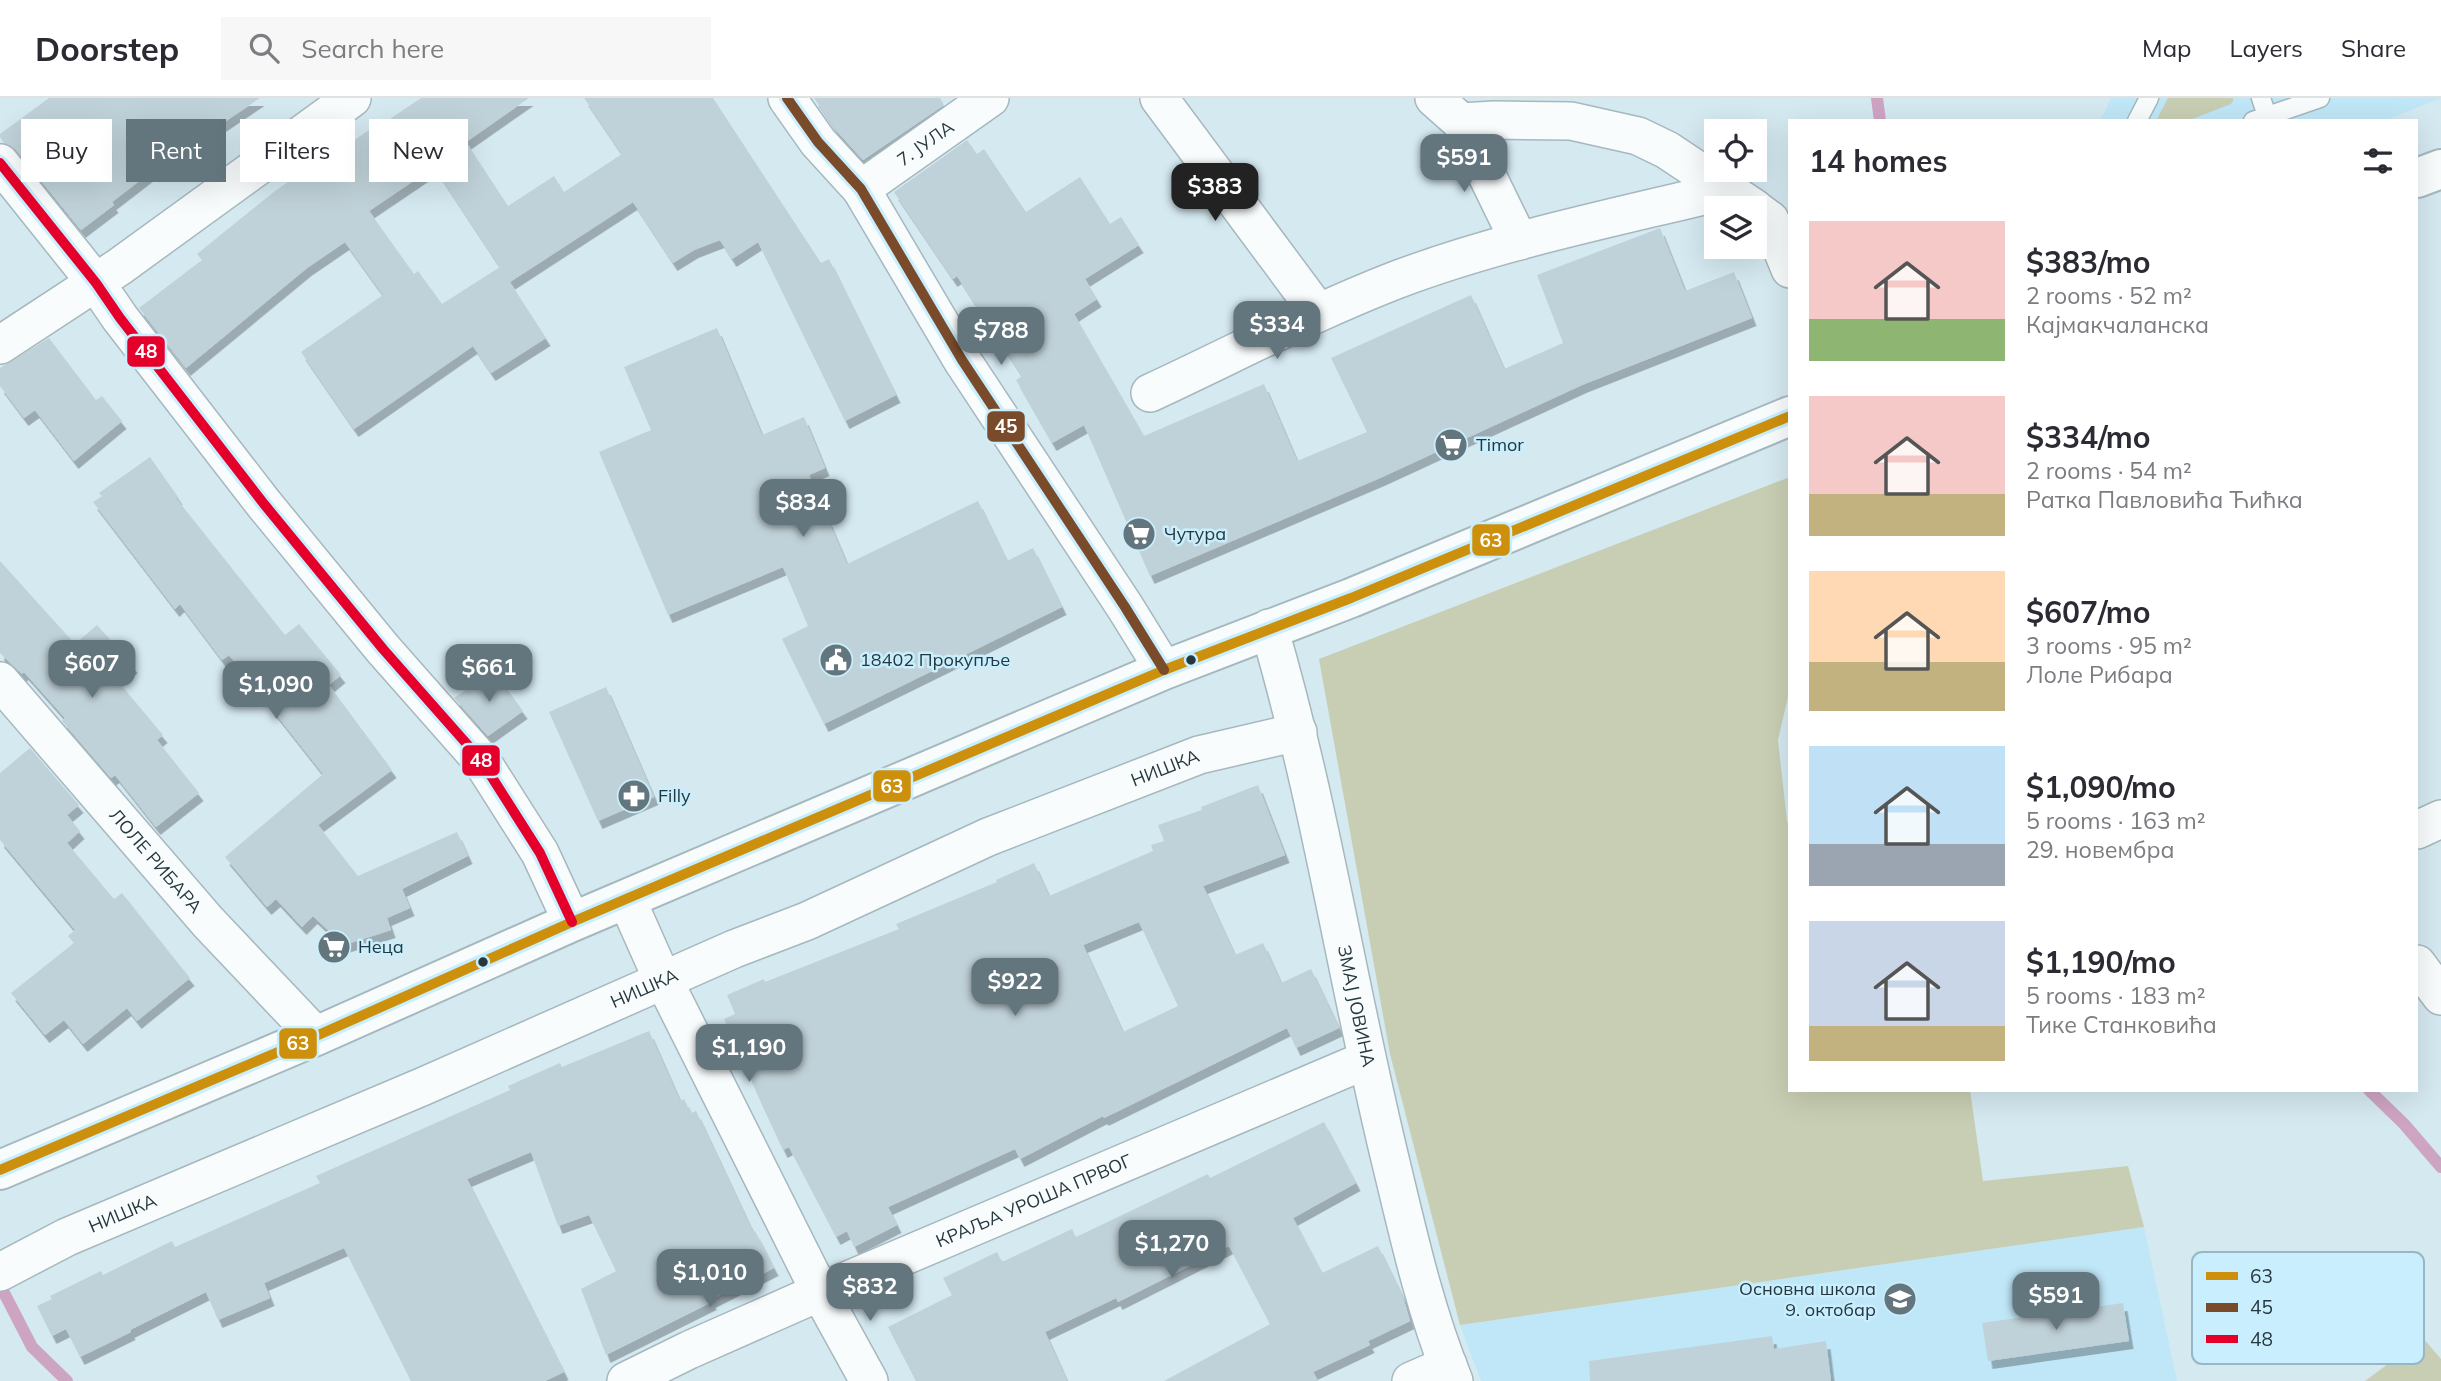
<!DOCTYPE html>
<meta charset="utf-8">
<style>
:root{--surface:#fff;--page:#f7f7f7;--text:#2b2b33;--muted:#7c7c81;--line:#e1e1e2;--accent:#63767d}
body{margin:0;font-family:Mulish,sans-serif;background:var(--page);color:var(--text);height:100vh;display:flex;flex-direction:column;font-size:26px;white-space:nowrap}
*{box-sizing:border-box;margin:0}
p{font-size:23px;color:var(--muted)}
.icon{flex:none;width:38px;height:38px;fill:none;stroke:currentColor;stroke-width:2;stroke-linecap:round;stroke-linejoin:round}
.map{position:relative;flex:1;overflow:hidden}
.sheet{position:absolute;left:1788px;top:21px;width:630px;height:973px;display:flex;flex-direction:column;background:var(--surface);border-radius:0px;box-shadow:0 7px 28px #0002}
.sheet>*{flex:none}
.top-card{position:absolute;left:21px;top:21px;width:665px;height:63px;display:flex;gap:14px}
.controls{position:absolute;left:1704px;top:21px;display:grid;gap:14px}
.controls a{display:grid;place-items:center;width:63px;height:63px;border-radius:0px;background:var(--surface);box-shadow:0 7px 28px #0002;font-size:35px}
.price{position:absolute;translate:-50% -60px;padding:0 16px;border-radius:14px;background:var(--accent);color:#fff;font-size:23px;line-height:46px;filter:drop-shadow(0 2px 4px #0008)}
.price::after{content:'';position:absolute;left:50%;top:42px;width:21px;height:16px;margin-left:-10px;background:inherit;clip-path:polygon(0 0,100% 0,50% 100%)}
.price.on{background:#222;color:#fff}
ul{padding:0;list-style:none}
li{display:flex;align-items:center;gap:21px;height:175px;padding:0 21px}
li span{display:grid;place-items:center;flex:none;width:196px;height:140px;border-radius:0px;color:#555}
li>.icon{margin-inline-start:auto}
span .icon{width:84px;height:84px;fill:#fffc;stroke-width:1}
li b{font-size:30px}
h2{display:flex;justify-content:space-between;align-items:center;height:84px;padding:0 21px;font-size:30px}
.tag{padding:0 24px;border-radius:0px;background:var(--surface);box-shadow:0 7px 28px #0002;font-size:24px;line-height:63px}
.tag.on{background:var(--accent);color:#fff}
header{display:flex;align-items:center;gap:42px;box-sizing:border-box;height:98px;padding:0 35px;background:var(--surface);border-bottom:2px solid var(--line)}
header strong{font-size:33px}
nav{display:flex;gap:38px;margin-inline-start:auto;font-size:24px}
.search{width:490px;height:63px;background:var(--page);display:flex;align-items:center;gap:18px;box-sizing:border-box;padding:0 24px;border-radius:0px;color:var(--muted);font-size:26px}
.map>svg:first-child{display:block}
.built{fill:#c0e7f7}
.green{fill:#c8ceb3}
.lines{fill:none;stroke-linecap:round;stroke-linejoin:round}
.stream{stroke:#cea4c3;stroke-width:12}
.building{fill:#c0d2d9;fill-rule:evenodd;filter:url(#shadow)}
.service-casing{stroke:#a6b8be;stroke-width:21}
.minor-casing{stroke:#a6b8be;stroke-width:40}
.primary-casing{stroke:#a6b8be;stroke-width:42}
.service{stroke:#f9fcfd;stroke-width:18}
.minor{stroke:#f9fcfd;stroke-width:37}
.primary{stroke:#f9fcfd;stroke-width:38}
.bus-1-casing{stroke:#c9eefd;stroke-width:16}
.bus-2-casing{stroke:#c9eefd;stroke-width:16}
.bus-3-casing{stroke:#c9eefd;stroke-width:16}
.bus-1{stroke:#cd900d;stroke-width:10}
.bus-2{stroke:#7a4b2a;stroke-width:10}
.bus-3{stroke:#e4002b;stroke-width:10}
.bus-dot{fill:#25383f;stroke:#c9eefd;stroke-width:2.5}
.labels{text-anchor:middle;stroke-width:5;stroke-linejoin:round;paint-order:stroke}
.street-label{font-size:18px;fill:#25383f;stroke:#c9eefd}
.poi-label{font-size:18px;fill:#25383f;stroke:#c9eefd;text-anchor:start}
.key{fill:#c9eefd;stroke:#98b7c4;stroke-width:2}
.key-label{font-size:19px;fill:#25383f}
.line-badge{stroke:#c9eefd;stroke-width:2.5}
.badge-label{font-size:19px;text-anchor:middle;font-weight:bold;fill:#fff}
</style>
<header>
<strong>Doorstep</strong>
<div class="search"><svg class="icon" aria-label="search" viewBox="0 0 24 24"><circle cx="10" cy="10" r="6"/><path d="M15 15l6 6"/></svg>Search here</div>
<nav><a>Map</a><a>Layers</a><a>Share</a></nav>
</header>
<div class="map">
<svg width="2441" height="1283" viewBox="0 0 2441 1283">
<defs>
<filter id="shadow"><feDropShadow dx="4.5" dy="8" stdDeviation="0" flood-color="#0004"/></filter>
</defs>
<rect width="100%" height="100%" fill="#d5e9f1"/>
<path class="built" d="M 2111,0 L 2441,0 L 2384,23 L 2100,23 Z
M 2144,1129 L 2177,1283 L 1481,1283 L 1460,1227 Z"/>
<path class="green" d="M 2168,0 L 2233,0 L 2233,3 L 2231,6 L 2187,23 L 2156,23 Z
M 1790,379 L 1790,590 L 1778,642 L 1787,723 L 1790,729 L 1790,992 L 1970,992 L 1983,1083 L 2128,1068 L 2144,1129 L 1460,1227 L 1390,956 L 1319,561 Z
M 2423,1240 L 2441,1261 L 2441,1283 L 2365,1283 Z"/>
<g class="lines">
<path class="stream" d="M 1877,0 L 1880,23
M 2369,992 L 2404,1026 L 2441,1069
M 0,1187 L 32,1249 L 67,1283"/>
</g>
<path class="building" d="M 49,0 L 260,0 L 156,70 L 112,104 L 114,107 L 81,132 L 16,52 L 4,45 L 0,39 L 0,36 Z
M 421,0 L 529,0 L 466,44 L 508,108 L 554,78 L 564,94 L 622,56 L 584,0 L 713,0 L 821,165 L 829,161 L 896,297 L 845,323 L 758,144 L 732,161 L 720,142 L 694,152 L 673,165 L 633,104 L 510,184 L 500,169 L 546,240 L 491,275 L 473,248 L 354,331 L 301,254 L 383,197 L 345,144 L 307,170 L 186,270 L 139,210 L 202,162 L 197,156 L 275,93 L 318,63 L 320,66 L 379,25 L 381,27 ZM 434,69 L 500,169 L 442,206 L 418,173 L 414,176 L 369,113 Z
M 814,0 L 940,0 L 944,7 L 863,62 L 835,31 Z
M 967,42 L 977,56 L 984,51 L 1026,114 L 1080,79 L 1110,126 L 1121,119 L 1139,147 L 1085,181 L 1097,201 L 1074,216 L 1144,338 L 1264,286 L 1297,363 L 1367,334 L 1331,260 L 1471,197 L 1504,271 L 1563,245 L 1537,177 L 1660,130 L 1685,193 L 1734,174 L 1752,220 L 1582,287 L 1380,380 L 1150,478 L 1084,327 L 1052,345 L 1016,282 L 1022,278 L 957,178 L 953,181 L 894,94 Z
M 717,230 L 762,337 L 804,319 L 825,370 L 809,377 L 847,466 L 978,403 L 1007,463 L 1033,450 L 1062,509 L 824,626 L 782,541 L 808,528 L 783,469 L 668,517 L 599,354 L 651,332 L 624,269 Z
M 49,240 L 96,302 L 102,298 L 122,323 L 74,363 L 35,312 L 24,320 L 0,288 L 0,270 Z
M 150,359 L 178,399 L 176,400 L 285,537 L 299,526 L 341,577 L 329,587 L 392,672 L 318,727 L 358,778 L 457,734 L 468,758 L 402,791 L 410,810 L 387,820 L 391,832 L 344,847 L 313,818 L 302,829 L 276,801 L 267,809 L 225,759 L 323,676 L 229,557 L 222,562 L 180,506 L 175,511 L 93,404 L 102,398 L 99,395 Z
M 0,463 L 75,546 L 97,527 L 133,567 L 117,582 L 163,637 L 157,642 L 199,695 L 156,729 L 115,677 L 111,680 L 62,623 L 65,620 L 24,574 L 22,576 L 0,555 Z
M 494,573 L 523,613 L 488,638 L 454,600 Z
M 606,589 L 654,699 L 598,723 L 549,614 Z
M 30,650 L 79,707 L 67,717 L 80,733 L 67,745 L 114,801 L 122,795 L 190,880 L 137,923 L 127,910 L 83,946 L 64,922 L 45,937 L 11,895 L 74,845 L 68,838 L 75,832 L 0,742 L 0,675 Z
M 1258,687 L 1285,757 L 1203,788 L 1235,857 L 1263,845 L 1281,885 L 1311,871 L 1339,930 L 1296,950 L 1287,930 L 1104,1020 L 1103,1018 L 1020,1061 L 1015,1051 L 888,1109 L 897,1127 L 854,1149 L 847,1133 L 836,1139 L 789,1049 L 783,1052 L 762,1007 L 724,921 L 735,916 L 727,897 L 764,881 L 765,884 L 899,831 L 896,826 L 997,784 L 996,782 L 1034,765 L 1049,798 L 1153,753 L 1151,747 L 1164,743 L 1158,727 L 1202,712 L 1201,709 ZM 1139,824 L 1178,908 L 1123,934 L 1083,847 Z
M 649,933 L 680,1003 L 684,1001 L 691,1015 L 696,1013 L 753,1134 L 755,1133 L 774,1170 L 711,1202 L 712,1204 L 606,1257 L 581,1191 L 616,1173 L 589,1117 L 558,1128 L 531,1054 L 467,1081 L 564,1274 L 545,1283 L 411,1283 L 344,1150 L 264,1185 L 270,1200 L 218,1222 L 206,1194 L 130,1232 L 131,1234 L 80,1259 L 66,1231 L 52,1238 L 37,1208 L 52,1201 L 50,1198 L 101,1173 L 103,1177 L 172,1143 L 175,1149 L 320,1085 L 316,1078 L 510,992 L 508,988 L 560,965 L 562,969 Z
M 1324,1024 L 1356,1085 L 1293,1120 L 1322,1175 L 1378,1148 L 1403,1199 L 1410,1223 L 1368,1243 L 1370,1247 L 1313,1274 L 1318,1283 L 1164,1283 L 1270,1226 L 1229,1148 L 1118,1204 L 1116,1200 L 1045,1234 L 1067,1283 L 916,1283 L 888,1229 L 952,1197 L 943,1180 L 997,1154 L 1002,1164 L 1072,1131 L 1076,1139 L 1208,1076 L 1210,1080 Z
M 2123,1205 L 2129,1243 L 1988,1263 L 1982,1225 Z
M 1772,1238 L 1774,1251 L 1826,1243 L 1831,1283 L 1590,1283 L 1589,1263 Z"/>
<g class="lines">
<defs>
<path id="service" d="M 2261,0 L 2267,18
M 2137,23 L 2149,0
M 2253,23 L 2320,0"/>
<g id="minor">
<path d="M 787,0 L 818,44 L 861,91 L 962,262 L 1125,509 L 1164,572"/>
<path d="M 1159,0 L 1318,214"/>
<path d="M 1434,0 L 1461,24 L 1495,22 L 1571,23 L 1638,38 L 1667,52 L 1754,110"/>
<path d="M 1461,24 L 1519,143"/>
<path d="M 0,65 L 96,185 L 120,220 L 264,406 L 383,551 L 481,662 L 540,755 L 572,824"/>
<path id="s1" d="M 861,91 L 990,0"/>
<path d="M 1755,111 L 1770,122 L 1790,171"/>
<path d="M 0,247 L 119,169 L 352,0"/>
<path d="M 1150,295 C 1232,257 1311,215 1396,182 C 1502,142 1618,119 1728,92"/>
<path id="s2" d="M 1269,530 C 1321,707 1348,890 1392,1069 C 1409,1140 1426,1215 1454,1283"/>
<path id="s3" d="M 0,583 L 208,824 L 316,938"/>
<path d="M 2417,732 L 2441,721"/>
<path d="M 627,802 L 655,865 L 820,1194 L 869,1283"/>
<path d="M 2417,866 L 2441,898"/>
<path id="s4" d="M 0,1174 L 67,1139 L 424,988 L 734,851 L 807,823 L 988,739 L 1199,657 L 1298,634"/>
<path id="s5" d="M 626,1283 L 689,1252 L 820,1194 L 1366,962"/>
<path d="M 1411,1283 L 1448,1267"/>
</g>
<path id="primary" d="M 2417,80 L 2441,71
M 0,1072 L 316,938 L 572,824 L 1164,572 L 1351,500 L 1790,318"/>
</defs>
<use href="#service" class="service-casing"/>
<use href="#minor" class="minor-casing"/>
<use href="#primary" class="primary-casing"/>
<use href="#service" class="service"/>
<use href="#minor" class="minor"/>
<use href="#primary" class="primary"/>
<defs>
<path id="bus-1" d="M 0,1072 L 316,938 L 572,824 L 1164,572 L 1351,500 L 1790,318"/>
<path id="bus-2" d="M 787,0 L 818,44 L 861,91 L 962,262 L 1125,509 L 1164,572"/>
<path id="bus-3" d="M 0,65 L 96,185 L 120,220 L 264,406 L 383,551 L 481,662 L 540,755 L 572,824"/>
</defs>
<use href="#bus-1" class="bus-1-casing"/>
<use href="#bus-2" class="bus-2-casing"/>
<use href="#bus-3" class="bus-3-casing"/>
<use href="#bus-1" class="bus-1"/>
<use href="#bus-2" class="bus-2"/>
<use href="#bus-3" class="bus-3"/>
</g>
<defs>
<symbol id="supermarket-disc" viewBox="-11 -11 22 22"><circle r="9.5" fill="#63767d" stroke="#c9eefd"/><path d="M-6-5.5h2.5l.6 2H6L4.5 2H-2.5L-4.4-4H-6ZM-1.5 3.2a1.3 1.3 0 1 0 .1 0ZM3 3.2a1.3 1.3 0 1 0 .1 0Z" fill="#fff"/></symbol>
<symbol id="civic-disc" viewBox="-11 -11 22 22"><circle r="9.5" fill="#63767d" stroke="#c9eefd"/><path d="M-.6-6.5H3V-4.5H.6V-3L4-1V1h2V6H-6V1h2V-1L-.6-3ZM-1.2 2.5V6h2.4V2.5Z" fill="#fff"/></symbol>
<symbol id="pharmacy-disc" viewBox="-11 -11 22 22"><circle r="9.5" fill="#63767d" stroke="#c9eefd"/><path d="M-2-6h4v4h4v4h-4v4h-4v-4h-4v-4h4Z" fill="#fff"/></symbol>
<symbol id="school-disc" viewBox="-11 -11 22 22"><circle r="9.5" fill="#63767d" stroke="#c9eefd"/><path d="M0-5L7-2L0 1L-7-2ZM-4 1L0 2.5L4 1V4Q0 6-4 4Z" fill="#fff"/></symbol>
</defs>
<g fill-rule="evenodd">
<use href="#supermarket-disc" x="1432" y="328" width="38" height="38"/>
<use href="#supermarket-disc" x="1120" y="417" width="38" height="38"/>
<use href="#civic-disc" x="817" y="543" width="38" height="38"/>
<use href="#pharmacy-disc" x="615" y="679" width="38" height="38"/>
<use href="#supermarket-disc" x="315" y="830" width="38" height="38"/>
<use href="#school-disc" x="1881" y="1182" width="38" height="38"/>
</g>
<g class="bus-dot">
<circle cx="1191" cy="562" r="6"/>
<circle cx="483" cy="864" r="6"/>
</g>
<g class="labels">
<g class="street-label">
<text dy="6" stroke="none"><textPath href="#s1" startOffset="79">7. ЈУЛА</textPath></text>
<text dy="6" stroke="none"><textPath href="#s4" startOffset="1270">НИШКА</textPath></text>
<text dy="6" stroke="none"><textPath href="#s3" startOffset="238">ЛОЛЕ РИБАРА</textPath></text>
<text dy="6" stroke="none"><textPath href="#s4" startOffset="704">НИШКА</textPath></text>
<text dy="6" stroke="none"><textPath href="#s2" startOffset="388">ЗМАЈ ЈОВИНА</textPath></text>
<text dy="6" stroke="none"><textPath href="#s5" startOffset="446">КРАЉА УРОША ПРВОГ</textPath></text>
<text dy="6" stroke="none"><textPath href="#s4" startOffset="136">НИШКА</textPath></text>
</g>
<g class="poi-label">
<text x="1476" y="353">Timor</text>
<text x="1164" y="442">Чутура</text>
<text x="860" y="568">18402 Прокупље</text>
<text x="658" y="704">Filly</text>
<text x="358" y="855">Неца</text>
<text x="1876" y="1197" text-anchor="end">Основна школа<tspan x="1876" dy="21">9. октобар</tspan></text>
</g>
</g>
<rect x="2192" y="1154" width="232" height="112" rx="10" class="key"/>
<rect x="2206" y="1174" width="32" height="8" fill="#cd900d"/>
<rect x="2206" y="1205" width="32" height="9" fill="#7a4b2a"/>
<rect x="2206" y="1237" width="32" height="8" fill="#e4002b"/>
<g class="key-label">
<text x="2250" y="1185">63</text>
<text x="2250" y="1216">45</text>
<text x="2250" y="1248">48</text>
</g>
<g class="line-badge">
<rect x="126" y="237" width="40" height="33" rx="7" fill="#e4002b"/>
<rect x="986" y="312" width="40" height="33" rx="7" fill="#7a4b2a"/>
<rect x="1471" y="425" width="40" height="34" rx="7" fill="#cd900d"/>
<rect x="461" y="646" width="40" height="33" rx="7" fill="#e4002b"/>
<rect x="872" y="671" width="40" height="34" rx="7" fill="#cd900d"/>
<rect x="278" y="929" width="40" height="33" rx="7" fill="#cd900d"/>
</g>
<g class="badge-label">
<text x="146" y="260">48</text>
<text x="1006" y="335">45</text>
<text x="1491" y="449">63</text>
<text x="481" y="669">48</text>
<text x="892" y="695">63</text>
<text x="298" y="952">63</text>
</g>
</svg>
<div class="controls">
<a><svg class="icon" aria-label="locate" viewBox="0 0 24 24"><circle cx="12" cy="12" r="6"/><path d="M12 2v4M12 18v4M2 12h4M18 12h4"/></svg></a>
<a><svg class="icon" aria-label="layers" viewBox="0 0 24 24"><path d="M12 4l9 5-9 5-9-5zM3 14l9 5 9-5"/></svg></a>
</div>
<b class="price" style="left:1464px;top:96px">$591</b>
<b class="price on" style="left:1215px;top:125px">$383</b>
<b class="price" style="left:1277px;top:263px">$334</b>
<b class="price" style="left:1001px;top:269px">$788</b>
<b class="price" style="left:803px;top:441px">$834</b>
<b class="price" style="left:92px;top:602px">$607</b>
<b class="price" style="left:489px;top:606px">$661</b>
<b class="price" style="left:276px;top:623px">$1,090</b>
<b class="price" style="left:1015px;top:920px">$922</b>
<b class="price" style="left:749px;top:986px">$1,190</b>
<b class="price" style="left:1172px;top:1182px">$1,270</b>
<b class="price" style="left:710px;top:1211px">$1,010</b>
<b class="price" style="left:870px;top:1225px">$832</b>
<b class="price" style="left:2056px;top:1234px">$591</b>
<div class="top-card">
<a class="tag">Buy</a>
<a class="tag on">Rent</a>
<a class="tag">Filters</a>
<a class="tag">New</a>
</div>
<section class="sheet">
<h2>14 homes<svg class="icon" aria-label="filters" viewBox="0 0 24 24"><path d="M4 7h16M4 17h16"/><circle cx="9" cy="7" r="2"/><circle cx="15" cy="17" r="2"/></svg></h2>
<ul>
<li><span style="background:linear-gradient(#f6c9c9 70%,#8fb573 0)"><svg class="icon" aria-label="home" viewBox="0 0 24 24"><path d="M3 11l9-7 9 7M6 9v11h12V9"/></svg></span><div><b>$383/mo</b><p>2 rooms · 52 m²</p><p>Кајмакчаланска</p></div></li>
<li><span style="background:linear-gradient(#f6c9c9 70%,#c2b280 0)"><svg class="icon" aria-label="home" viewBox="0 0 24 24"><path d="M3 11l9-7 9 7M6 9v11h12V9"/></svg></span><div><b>$334/mo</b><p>2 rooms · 54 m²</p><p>Ратка Павловића Ћићка</p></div></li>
<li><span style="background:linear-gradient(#ffd9b3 65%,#c2b280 0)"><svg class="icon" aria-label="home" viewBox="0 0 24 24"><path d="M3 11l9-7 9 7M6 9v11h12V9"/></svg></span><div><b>$607/mo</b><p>3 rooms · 95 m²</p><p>Лоле Рибара</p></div></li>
<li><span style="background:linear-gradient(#bfe0f5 70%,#9aa5b1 0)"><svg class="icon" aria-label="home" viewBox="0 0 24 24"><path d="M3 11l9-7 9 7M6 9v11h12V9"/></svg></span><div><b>$1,090/mo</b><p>5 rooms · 163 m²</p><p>29. новембра</p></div></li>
<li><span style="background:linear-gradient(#c9d6e8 75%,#c2b280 0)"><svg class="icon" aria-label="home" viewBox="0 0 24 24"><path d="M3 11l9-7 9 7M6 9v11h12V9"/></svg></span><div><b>$1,190/mo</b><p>5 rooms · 183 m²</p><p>Тике Станковића</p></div></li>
</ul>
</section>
</div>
